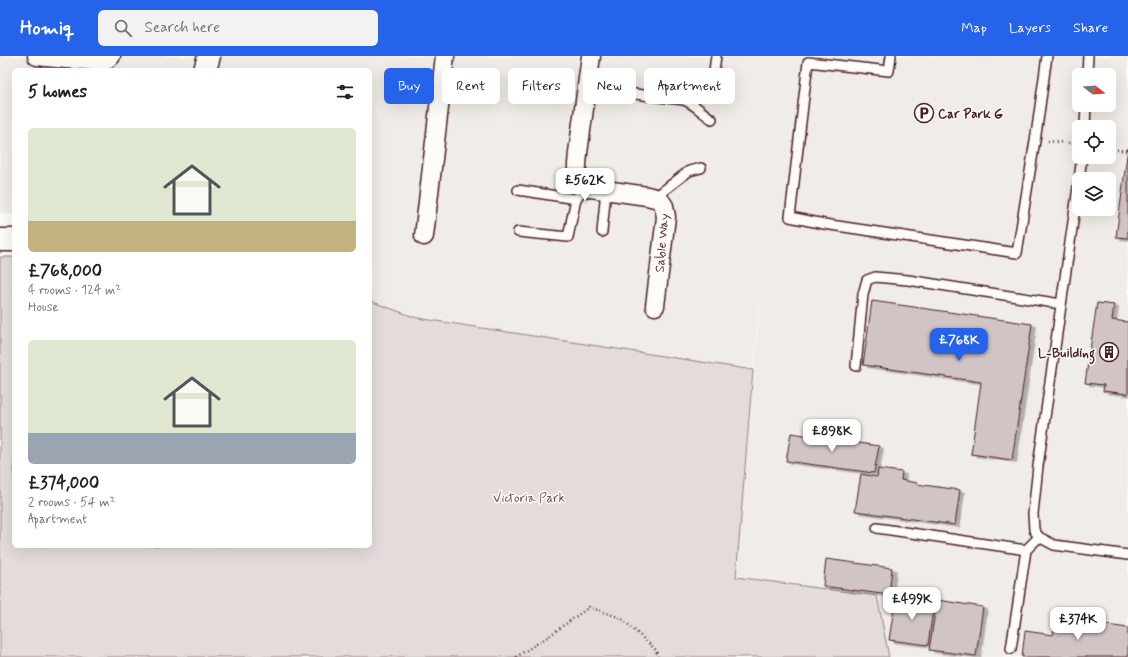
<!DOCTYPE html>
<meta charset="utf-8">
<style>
:root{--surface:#fff;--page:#f2f2f2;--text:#202124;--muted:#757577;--accent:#2563eb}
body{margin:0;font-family:Mynerve,sans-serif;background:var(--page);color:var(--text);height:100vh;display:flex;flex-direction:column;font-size:15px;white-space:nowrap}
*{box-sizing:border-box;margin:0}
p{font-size:13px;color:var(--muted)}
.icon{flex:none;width:22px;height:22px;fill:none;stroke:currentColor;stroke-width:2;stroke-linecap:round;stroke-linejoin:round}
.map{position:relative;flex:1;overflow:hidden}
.panel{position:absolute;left:12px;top:12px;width:360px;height:480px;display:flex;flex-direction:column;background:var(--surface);border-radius:6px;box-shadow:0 4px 16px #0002}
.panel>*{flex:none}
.top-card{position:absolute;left:384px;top:12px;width:380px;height:36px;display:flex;gap:8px}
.needle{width:26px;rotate:107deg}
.tools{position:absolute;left:1072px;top:12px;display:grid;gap:8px}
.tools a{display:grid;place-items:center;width:44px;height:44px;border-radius:6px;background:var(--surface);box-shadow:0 4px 16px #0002;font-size:20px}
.price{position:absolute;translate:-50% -34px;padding:0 9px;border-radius:8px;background:#fff;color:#222;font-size:13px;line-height:26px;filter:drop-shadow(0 1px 2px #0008)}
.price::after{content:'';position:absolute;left:50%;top:24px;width:12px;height:9px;margin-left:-6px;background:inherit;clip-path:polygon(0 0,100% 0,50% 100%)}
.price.current{background:var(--accent);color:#fff}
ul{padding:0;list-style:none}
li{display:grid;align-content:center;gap:8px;height:212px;padding:0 16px}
li span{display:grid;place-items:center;height:124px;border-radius:6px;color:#555}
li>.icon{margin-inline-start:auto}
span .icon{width:72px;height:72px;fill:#fffc;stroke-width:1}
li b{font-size:17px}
h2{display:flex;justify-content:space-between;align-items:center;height:48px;padding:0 16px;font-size:17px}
.tag{padding:0 14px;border-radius:6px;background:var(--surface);box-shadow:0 4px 16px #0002;font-size:14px;line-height:36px}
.tag.current{background:var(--accent);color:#fff}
header{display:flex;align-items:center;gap:24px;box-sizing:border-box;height:56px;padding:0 20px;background:var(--accent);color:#fff}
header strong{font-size:19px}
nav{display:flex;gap:22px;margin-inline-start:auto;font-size:14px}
.search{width:280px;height:36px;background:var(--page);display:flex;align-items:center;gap:10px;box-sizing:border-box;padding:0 14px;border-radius:6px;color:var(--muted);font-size:15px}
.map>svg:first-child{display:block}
.built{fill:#f0ece8;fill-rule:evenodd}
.green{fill:#e3dcda;stroke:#967e82}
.building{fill:#d0c5c4;stroke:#4a1f2b;filter:url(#shadow)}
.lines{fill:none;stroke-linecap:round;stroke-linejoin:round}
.lane-casing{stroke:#4a1f2b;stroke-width:12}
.street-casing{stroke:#4a1f2b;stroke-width:21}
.secondary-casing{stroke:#4a1f2b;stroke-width:25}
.path{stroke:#4a1f2b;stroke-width:2.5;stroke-dasharray:1 3;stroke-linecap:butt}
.lane{stroke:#fdfcf7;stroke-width:9}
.street{stroke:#fdfcf7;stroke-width:18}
.secondary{stroke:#fdfcf7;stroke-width:22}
.labels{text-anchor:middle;stroke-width:3;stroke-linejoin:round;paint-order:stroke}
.poi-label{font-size:13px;font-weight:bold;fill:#4a1f2b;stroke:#fdfcf7;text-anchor:start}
.street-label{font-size:13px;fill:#4a1f2b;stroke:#fdfcf7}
.park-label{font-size:13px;fill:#704e57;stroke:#fdfcf7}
</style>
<header>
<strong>Homiq</strong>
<div class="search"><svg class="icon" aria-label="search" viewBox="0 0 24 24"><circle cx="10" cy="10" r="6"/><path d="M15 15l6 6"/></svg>Search here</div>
<nav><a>Map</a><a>Layers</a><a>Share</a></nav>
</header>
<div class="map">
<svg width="1128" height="601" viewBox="0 0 1128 601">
<defs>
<filter id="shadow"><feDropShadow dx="4.5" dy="2.5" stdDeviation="0" flood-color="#0004"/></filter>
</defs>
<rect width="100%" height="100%" fill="#fdfcf7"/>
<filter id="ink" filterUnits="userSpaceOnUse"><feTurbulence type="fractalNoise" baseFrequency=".025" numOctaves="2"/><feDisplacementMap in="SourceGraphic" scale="8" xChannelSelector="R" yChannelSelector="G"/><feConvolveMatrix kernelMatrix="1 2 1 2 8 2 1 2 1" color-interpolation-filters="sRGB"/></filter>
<g filter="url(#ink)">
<path class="built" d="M 0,0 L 1128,0 L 1128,601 L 889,601 L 877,540 L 736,521 L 762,223 L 753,314 L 417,262 L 370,245 L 370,14 L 14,14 L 14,158 L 0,157 ZM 1079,19 L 1109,19 L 1109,49 L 1079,49 ZM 1079,71 L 1109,71 L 1109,101 L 1079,101 ZM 1079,123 L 1109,123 L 1109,153 L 1079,153 Z"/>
<path class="green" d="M 0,201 L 14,201 L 14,490 L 370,490 L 370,245 L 417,262 L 753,314 L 736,521 L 877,540 L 889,601 L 0,601 Z"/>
<path class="building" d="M 1128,92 L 1128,182 L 1116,181 Z
M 872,245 L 1032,268 L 1012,404 L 971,398 L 981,326 L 863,309 Z
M 1097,247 L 1114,249 L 1112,264 L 1128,266 L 1128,338 L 1103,335 L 1104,329 L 1085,327 Z
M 791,377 L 879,390 L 874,417 L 786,405 Z
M 878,413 L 902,416 L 901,424 L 917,427 L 916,428 L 960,434 L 955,469 L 855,455 L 861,418 L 877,421 Z
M 826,503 L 892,512 L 889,539 L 823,530 Z
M 896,539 L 934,546 L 928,589 L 889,584 Z
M 937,544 L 983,551 L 976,600 L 929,594 Z
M 1056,562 L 1128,572 L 1128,601 L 1022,601 L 1025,575 L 1053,579 Z"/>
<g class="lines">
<defs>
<path id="lane" d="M 891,0 L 889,15 L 808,6 L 790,161 L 824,168 L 1017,197 L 1037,72 L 1047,0
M 1087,19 L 1088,0
M 713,22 L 716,0
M 586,32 L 684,44 C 695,48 702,57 712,63
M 1085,71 L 1086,49
M 1079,123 L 1082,101
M 1079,124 L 1038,410 L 1033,458 L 1034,474 L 1039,481 L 1054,489 L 1128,499
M 518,134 L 576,143
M 654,142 L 689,115 L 701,112
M 518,176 L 568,181 L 576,143 L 584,131
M 602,176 L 606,134
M 856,310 L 863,238 L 867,224 L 875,221 L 908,224 L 1061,248
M 877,472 L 1026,494
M 1011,593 L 1026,494 L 1039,481"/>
<path id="street" d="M 37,0 L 66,3 L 104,5 L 111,0
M 591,0 L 578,97 C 577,111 574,120 584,131 L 647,140 L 659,143 L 664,150 L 666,161 L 655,250
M 424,180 L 445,0"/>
<path id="secondary" d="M 205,14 L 209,0
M 0,184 L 14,184"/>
</defs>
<use href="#lane" class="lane-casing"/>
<use href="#street" class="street-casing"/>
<use href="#secondary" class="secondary-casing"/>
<path class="path" d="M 1048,85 L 1079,88
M 1109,93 L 1128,95
M 516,601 L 549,580 L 589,551 L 621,562 L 656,594 L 658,601"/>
<use href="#lane" class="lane"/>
<use href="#street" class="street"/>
<use href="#secondary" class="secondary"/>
</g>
</g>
<defs>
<symbol id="parking-ring" viewBox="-11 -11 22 22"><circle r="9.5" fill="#fdfcf7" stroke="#4a1f2b" stroke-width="1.5"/><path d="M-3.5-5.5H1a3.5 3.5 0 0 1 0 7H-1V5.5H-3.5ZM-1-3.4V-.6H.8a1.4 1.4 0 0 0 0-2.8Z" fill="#4a1f2b"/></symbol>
<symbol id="building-ring" viewBox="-11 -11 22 22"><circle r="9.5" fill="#fdfcf7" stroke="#4a1f2b" stroke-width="1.5"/><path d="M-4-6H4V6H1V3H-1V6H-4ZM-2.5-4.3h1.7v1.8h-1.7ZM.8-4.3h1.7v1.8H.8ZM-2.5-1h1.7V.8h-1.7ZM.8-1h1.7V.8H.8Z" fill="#4a1f2b"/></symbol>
</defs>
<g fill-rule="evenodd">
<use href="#parking-ring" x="913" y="46" width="22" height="22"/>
<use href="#building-ring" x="1098" y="285" width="22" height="22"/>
</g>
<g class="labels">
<g class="poi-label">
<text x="938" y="62">Car Park G</text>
<text x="1095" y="301" text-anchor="end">L-Building</text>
</g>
<g class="street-label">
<text transform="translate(661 187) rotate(-85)" y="5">Sable Way</text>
</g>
<g class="park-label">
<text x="529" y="446">Victoria Park</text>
</g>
</g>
</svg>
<div class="tools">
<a><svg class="needle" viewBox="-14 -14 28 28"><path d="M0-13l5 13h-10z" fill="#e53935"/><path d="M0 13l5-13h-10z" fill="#757577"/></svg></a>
<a><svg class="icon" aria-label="locate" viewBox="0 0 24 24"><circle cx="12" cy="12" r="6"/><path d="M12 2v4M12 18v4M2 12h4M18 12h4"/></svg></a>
<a><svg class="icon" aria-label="layers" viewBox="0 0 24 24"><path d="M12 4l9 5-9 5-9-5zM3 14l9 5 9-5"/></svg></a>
</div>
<b class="price" style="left:585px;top:146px">£562K</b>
<b class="price current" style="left:959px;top:306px">£768K</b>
<b class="price" style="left:832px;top:397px">£898K</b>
<b class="price" style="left:912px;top:565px">£499K</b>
<b class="price" style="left:1078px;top:585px">£374K</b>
<div class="top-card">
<a class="tag current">Buy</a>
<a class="tag">Rent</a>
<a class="tag">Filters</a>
<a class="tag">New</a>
<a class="tag">Apartment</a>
</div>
<section class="panel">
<h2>5 homes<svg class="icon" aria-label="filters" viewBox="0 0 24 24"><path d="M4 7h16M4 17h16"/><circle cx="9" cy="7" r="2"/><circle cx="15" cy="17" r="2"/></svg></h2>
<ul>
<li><span style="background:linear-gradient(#dfe7d0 75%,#c2b280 0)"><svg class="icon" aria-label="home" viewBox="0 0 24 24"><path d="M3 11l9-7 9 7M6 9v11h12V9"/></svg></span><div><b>£768,000</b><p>4 rooms · 124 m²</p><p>House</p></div></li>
<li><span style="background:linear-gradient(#dfe7d0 75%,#9aa5b1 0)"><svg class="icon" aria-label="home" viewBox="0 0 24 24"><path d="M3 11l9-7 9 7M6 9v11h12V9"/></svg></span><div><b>£374,000</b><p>2 rooms · 54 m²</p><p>Apartment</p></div></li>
</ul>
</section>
</div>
